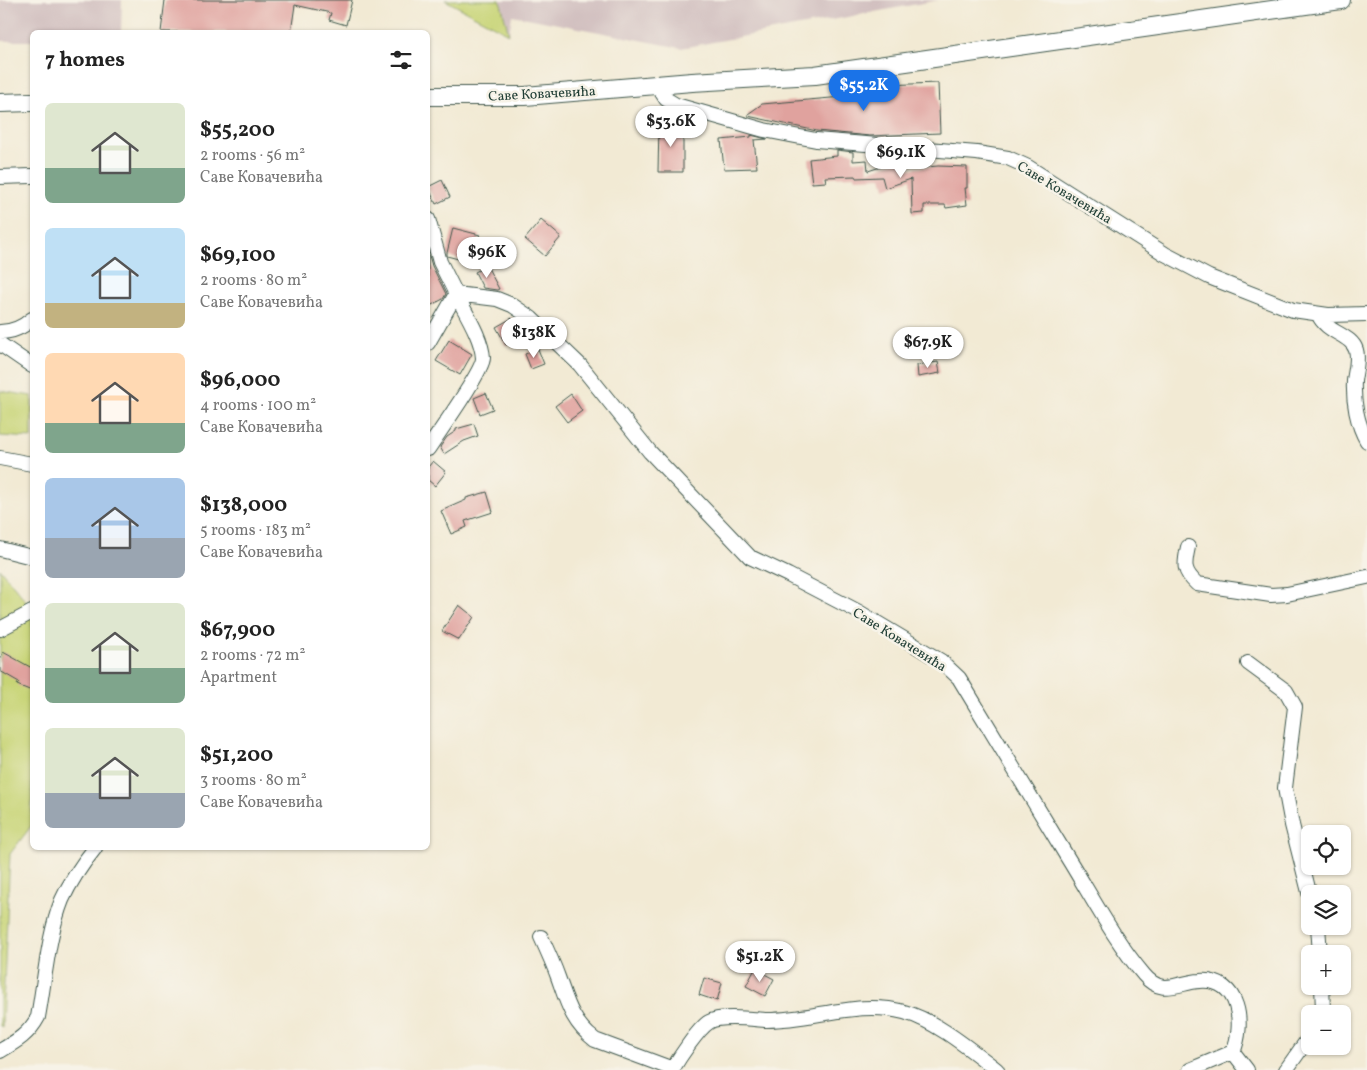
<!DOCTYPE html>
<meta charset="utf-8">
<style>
:root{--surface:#fff;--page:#f2f2f2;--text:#222;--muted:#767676;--accent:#1a73e8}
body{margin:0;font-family:Vollkorn,serif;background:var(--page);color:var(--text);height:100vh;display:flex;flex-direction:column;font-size:19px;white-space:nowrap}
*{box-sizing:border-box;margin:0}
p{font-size:16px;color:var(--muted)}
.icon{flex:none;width:28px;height:28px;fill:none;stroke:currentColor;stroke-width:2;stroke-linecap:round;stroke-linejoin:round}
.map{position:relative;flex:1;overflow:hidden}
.drawer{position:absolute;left:30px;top:30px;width:400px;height:820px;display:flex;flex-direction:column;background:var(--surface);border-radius:8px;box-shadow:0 1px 4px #0004}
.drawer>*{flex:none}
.controls{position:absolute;left:1301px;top:825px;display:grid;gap:10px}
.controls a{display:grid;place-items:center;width:50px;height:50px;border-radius:8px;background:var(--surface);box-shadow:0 1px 4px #0004;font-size:25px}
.price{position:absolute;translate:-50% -42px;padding:0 11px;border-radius:18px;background:#fff;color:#222;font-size:16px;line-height:32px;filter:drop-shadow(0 1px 2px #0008)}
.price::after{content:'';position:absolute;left:50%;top:30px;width:15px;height:11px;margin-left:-8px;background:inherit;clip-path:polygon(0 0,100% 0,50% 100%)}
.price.selected{background:var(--accent);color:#fff}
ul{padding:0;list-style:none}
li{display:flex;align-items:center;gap:15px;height:125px;padding:0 15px}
li span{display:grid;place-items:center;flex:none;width:140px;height:100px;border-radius:8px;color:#555}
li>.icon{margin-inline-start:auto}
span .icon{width:60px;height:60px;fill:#fffc;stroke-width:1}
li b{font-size:21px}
h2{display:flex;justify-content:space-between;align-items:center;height:60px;padding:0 15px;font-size:21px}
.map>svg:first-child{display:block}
.industrial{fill:#d1bfbf}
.green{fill:#c7d475;stroke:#738854}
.building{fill:#e0a29e}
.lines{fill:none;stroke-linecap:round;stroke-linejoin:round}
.minor-casing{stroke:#3f574c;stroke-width:16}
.major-casing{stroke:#3f574c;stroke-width:20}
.minor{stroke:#fff;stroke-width:14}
.major{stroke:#fff;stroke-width:18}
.labels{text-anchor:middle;stroke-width:5;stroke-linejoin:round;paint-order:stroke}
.street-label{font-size:14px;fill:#1f3d34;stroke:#f7f3e8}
</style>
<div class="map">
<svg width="1367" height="1070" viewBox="0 0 1367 1070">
<rect width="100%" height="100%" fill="#f7f3e8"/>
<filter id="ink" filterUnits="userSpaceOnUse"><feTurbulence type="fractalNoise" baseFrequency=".02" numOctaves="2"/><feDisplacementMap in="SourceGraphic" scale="10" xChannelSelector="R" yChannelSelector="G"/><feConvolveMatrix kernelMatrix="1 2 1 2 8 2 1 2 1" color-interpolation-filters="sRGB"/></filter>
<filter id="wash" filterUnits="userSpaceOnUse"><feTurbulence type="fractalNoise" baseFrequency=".0096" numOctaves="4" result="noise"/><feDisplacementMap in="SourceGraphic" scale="20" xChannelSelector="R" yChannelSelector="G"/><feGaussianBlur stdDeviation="1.12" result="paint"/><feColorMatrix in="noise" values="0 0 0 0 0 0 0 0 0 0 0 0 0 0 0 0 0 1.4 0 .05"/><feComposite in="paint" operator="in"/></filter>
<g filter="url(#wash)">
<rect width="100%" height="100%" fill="#f2ead4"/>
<path class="industrial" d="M 0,0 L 122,0 L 121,32 L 32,32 L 32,41 L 0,41 Z
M 500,0 L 939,0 L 681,48 L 512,15 L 509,34 Z"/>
<path class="green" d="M 445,0 L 500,0 L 509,34 Z
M 0,391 L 32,396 L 32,438 L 0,436 Z
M 0,569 L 30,606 L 32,606 L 32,825 L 10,854 L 2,1027 L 0,1026 Z"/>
<g id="blocks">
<path class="building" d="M 165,0 L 352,0 L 346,25 L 329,20 L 331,13 L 295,5 L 291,32 L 161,32 Z
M 938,83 L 940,133 L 870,136 L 817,131 L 748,116 L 748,114 L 762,104 L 854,96 L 854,94 L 884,93 L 884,85 Z
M 659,124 L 683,124 L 683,172 L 658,172 Z
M 751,135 L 767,139 L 754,140 L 757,168 L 724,169 L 721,140 L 751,137 Z
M 837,150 L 853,152 L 853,161 L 867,160 L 868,171 L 902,160 L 905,169 L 938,166 L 967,167 L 967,188 L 965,188 L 967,205 L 946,208 L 945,205 L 924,205 L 924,213 L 912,214 L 911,179 L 885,188 L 882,177 L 856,178 L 855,176 L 825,177 L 826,182 L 812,183 L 809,159 L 837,156 Z
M 442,180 L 450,197 L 436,204 L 428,187 Z
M 541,220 L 561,237 L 545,256 L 525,239 Z
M 453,228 L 480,235 L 473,263 L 447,256 L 447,253 Z
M 428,252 L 432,266 L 446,294 L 443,299 L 428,307 Z
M 487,266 L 499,289 L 497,290 L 483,288 L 475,272 Z
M 512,318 L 522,336 L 506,345 L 496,327 Z
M 449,340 L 472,354 L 460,375 L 436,361 Z
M 538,349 L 544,364 L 531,369 L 525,354 Z
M 938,362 L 940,373 L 918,377 L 917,365 Z
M 486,393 L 493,409 L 480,414 L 474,398 Z
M 571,394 L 582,411 L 567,422 L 555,406 Z
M 474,424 L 478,436 L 464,441 L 444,454 L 440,447 L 447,437 L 456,431 L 456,429 Z
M 433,461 L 446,472 L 435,486 L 428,480 L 428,467 Z
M 487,492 L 493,512 L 465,521 L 467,527 L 451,534 L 441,511 L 466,500 L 466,498 Z
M 459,605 L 474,617 L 459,640 L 442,631 Z
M 3,652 L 32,668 L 32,691 L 17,685 L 19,682 L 0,671 L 0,660 Z
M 755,969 L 774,979 L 765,996 L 746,986 Z
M 704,978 L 722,983 L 717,1001 L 699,995 Z"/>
</g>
</g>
<g filter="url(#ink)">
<use href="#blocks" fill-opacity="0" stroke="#3f574c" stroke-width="1"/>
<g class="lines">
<defs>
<path id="minor" d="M 657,85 L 666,99 L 676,105 L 764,130 L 816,140 L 977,153 L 1008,158 L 1028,167 L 1165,254 L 1209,277 L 1293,310 L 1328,315 L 1367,314
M 0,177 L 32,176
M 428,219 L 440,262 L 456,294 L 428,343
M 456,294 L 497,299 L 512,305 L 531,318 L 580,365 L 650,452 L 750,557 L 788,575 L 859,612 L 941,661 L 959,678 C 996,739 1033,800 1069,860 C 1093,899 1115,941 1144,975 C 1162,997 1179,982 1200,981 C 1240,978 1245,1025 1233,1052 L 1190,1070
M 1318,314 C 1327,334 1351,334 1356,350 C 1359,359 1355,372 1354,381 C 1353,401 1357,424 1367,441
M 0,332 C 12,332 23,327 32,319
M 0,344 L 32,366
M 428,449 C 437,435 483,371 483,358 C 482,338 465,312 456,294
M 0,458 L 32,464
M 1188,547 C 1184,565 1183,571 1197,584 L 1271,595 L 1287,594 L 1367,577
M 0,549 L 32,557
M 0,629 L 32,612
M 1248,663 L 1286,691 L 1295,707 L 1285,788 L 1292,825 L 1310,896
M 1318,926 L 1320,954
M 541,937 C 547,950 553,963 558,977 C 567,1002 572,1023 595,1040 L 673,1069
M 1321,1014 L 1323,1010 L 1322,986
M 0,1051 C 17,1041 29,1034 38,1017 C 45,979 48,935 62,900 C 70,882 83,863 95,848
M 1233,1052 L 1247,1070
M 672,1070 C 679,1058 698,1029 709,1022 C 720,1015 752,1019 765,1020 C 812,1021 858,999 904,1012 C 935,1020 972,1051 997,1070
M 1286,1070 L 1310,1036"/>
<path id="major" d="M 428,96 L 525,96 L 692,82 L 815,75 L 1341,0
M 0,103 L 32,102"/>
</defs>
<use href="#minor" class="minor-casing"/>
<use href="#major" class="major-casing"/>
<use href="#minor" class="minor"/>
<use href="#major" class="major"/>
</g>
</g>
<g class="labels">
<g class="street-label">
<text transform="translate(542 93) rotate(-3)" y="5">Саве Ковачевића</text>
<text transform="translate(1065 192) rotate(31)" y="5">Саве Ковачевића</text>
<text transform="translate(900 639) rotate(32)" y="5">Саве Ковачевића</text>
</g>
</g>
</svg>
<div class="controls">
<a><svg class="icon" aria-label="locate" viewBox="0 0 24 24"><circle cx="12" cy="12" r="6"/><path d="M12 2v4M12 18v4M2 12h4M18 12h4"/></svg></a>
<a><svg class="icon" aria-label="layers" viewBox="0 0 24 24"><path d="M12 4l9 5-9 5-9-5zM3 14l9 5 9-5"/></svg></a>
<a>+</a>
<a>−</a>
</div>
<b class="price selected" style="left:864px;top:112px">$55.2K</b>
<b class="price" style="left:671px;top:148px">$53.6K</b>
<b class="price" style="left:901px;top:179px">$69.1K</b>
<b class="price" style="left:487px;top:279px">$96K</b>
<b class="price" style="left:534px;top:359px">$138K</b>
<b class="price" style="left:928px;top:369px">$67.9K</b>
<b class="price" style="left:760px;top:983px">$51.2K</b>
<section class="drawer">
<h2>7 homes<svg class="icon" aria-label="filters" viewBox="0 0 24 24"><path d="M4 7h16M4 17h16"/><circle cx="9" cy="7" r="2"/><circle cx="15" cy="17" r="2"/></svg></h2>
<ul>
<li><span style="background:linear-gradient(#dfe7d0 65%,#7fa58c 0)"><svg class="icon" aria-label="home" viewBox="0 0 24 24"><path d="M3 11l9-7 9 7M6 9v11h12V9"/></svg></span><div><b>$55,200</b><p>2 rooms · 56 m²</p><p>Саве Ковачевића</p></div></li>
<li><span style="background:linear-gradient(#bfe0f5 75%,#c2b280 0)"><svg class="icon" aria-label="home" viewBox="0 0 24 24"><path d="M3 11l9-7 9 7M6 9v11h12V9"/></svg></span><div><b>$69,100</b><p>2 rooms · 80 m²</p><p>Саве Ковачевића</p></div></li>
<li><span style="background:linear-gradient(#ffd9b3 70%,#7fa58c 0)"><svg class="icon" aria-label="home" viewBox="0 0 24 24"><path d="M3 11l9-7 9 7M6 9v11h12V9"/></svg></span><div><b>$96,000</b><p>4 rooms · 100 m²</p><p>Саве Ковачевића</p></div></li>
<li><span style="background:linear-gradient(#a9c7e8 60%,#9aa5b1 0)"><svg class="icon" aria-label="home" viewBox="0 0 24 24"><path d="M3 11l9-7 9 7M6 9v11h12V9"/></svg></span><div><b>$138,000</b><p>5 rooms · 183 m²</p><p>Саве Ковачевића</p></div></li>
<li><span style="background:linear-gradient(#dfe7d0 65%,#7fa58c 0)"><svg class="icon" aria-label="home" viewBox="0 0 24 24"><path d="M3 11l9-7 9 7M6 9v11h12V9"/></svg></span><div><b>$67,900</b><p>2 rooms · 72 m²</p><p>Apartment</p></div></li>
<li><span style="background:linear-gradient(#dfe7d0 65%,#9aa5b1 0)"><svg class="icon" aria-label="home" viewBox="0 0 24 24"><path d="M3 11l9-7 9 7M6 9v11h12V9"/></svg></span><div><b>$51,200</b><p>3 rooms · 80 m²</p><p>Саве Ковачевића</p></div></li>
</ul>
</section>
</div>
